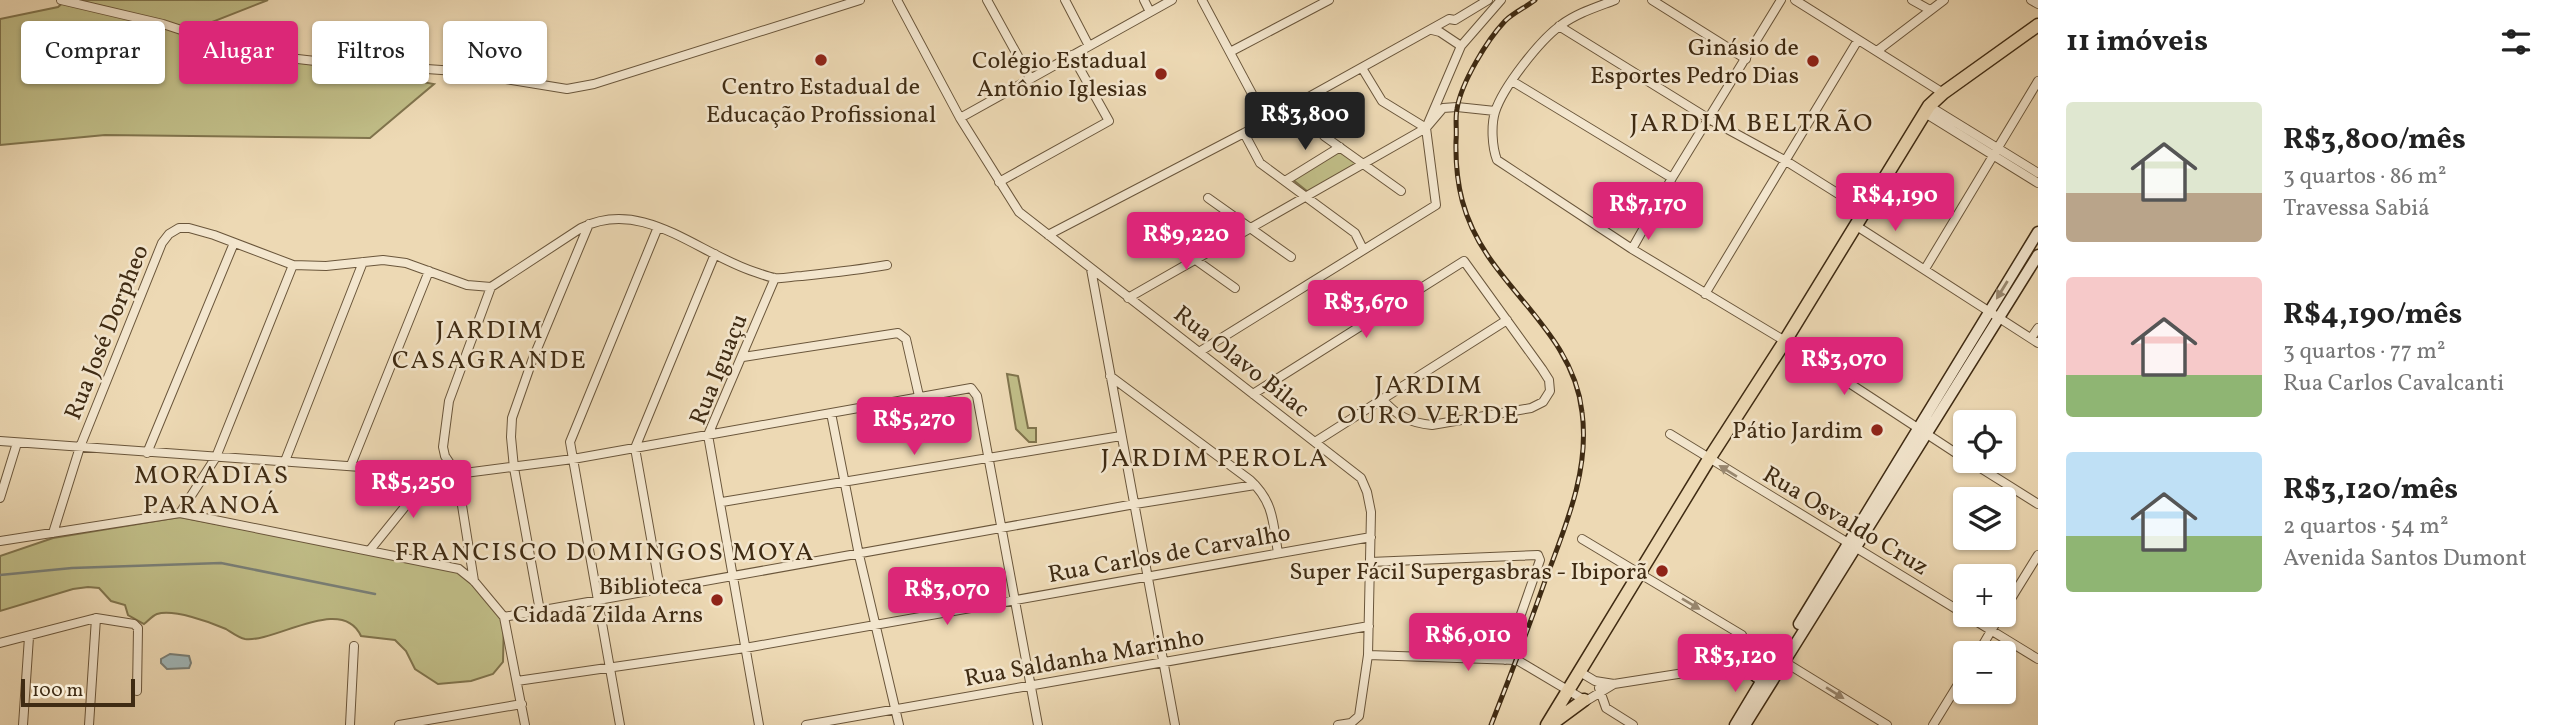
<!DOCTYPE html>
<html lang="pt">
<meta charset="utf-8">
<style>
:root{--surface:#fff;--page:#f6f6f6;--text:#222;--muted:#767676;--accent:#db2777}
body{margin:0;font-family:Vollkorn,serif;background:var(--page);color:var(--text);height:100vh;display:flex;flex-direction:column;font-size:26px;white-space:nowrap}
*{box-sizing:border-box;margin:0}
p{font-size:23px;color:var(--muted)}
.icon{flex:none;width:38px;height:38px;fill:none;stroke:currentColor;stroke-width:2;stroke-linecap:round;stroke-linejoin:round}
.map{position:relative;flex:1;overflow:hidden}
.drawer{display:flex;flex-direction:column;background:var(--surface);width:525px}
.drawer>*{flex:none}
.banner{position:absolute;left:21px;top:21px;width:665px;height:63px;display:flex;gap:14px}
.controls{position:absolute;left:1953px;top:410px;display:grid;gap:14px}
.controls a{display:grid;place-items:center;width:63px;height:63px;border-radius:7px;background:var(--surface);box-shadow:0 2px 5px #0004;font-size:35px}
.scale{position:absolute;left:21px;bottom:18px;width:114px;box-sizing:border-box;padding-left:7px;border:4px solid #3f2b13;border-top:0;font-size:19px;line-height:24px;white-space:nowrap;color:#3f2b13;-webkit-text-stroke:5px #f3e6ce;paint-order:stroke}
.price{position:absolute;translate:-50% -60px;padding:0 16px;border-radius:7px;background:var(--accent);color:#fff;font-size:23px;line-height:46px;filter:drop-shadow(0 2px 4px #0008)}
.price::after{content:'';position:absolute;left:50%;top:42px;width:21px;height:16px;margin-left:-10px;background:inherit;clip-path:polygon(0 0,100% 0,50% 100%)}
.price.on{background:#222;color:#fff}
ul{padding:0;list-style:none}
li{display:flex;align-items:center;gap:21px;height:175px;padding:0 28px}
li span{display:grid;place-items:center;flex:none;width:196px;height:140px;border-radius:7px;color:#555}
li>.icon{margin-inline-start:auto}
span .icon{width:84px;height:84px;fill:#fffc;stroke-width:1}
li b{font-size:30px}
h2{display:flex;justify-content:space-between;align-items:center;height:84px;padding:0 28px;font-size:30px}
.pill{padding:0 24px;border-radius:7px;background:var(--surface);box-shadow:0 2px 5px #0004;font-size:24px;line-height:63px}
.pill.on{background:var(--accent);color:#fff}
main{display:flex;flex:1;min-height:0}
.map>svg:first-child{display:block}
.green{fill:#c0bd87;stroke:#80744d;stroke-width:2}
.water{fill:#a0b7b9;stroke:#797f77;stroke-width:2}
.lines{fill:none;stroke-linecap:round;stroke-linejoin:round}
.stream{stroke:#797f77;stroke-width:2.5}
.minor-casing{stroke:#6a563b;stroke-width:10}
.secondary-casing{stroke:#3f2b13;stroke-width:13}
.primary-casing{stroke:#3f2b13;stroke-width:15}
.minor{stroke:#f3e6ce;stroke-width:8}
.secondary{stroke:#f3e6ce;stroke-width:10}
.primary{stroke:#edd9b4;stroke-width:12}
.rail-casing{stroke:#3f2b13;stroke-width:5}
.rail{stroke:#f3e6ce;stroke-width:2.5;stroke-dasharray:8;stroke-linecap:butt}
.oneway{fill:#998870}
.poi-dot{fill:#8f2418;stroke:#f3e6ce;stroke-width:2.5}
.labels{text-anchor:middle;stroke-width:5;stroke-linejoin:round;paint-order:stroke}
.poi-label{font-size:24px;fill:#3f2b13;stroke:#f3e6ce;text-anchor:end}
.street-label{font-size:24px;fill:#3f2b13;stroke:#f3e6ce}
.neighbourhood-label{font-size:26px;letter-spacing:2px;fill:#3f2b13;stroke:#f3e6ce}
</style>
<main>
<div class="map">
<svg width="2038" height="725" viewBox="0 0 2038 725">
<rect width="100%" height="100%" fill="#edd9b4"/>
<filter id="stains"><feTurbulence type="fractalNoise" baseFrequency=".00286" numOctaves="4"/><feColorMatrix values="0 0 0 0 .2 0 0 0 0 .09 0 0 0 0 .02 0 0 0 .5 -.17"/></filter>
<radialGradient id="worn" r=".72"><stop offset=".6" stop-color="#630" stop-opacity="0"/><stop offset="1" stop-color="#630" stop-opacity=".3"/></radialGradient>
<path class="green" d="M 66,0 L 268,0 L 184,33 L 253,59 L 327,65 L 434,84 L 370,138 L 105,135 L 0,145 L 0,19 L 58,7 Z
M 1338,151 L 1357,163 L 1308,192 L 1292,179 Z
M 1007,374 L 1018,376 L 1028,428 L 1036,428 L 1036,442 L 1029,442 L 1016,429 Z
M 180,517 L 458,570 L 504,618 L 503,662 L 493,674 L 471,681 L 438,684 L 415,669 L 406,651 L 395,640 L 361,636 C 342,594 275,643 245,639 C 239,638 231,632 226,629 C 210,622 174,609 157,614 C 152,616 148,621 144,624 L 128,615 L 125,605 L 111,601 L 99,588 L 88,587 L 73,589 L 0,611 L 0,556 L 53,538 Z
M1753 662a12 12 0 1 1 24 0a12 12 0 1 1-24 0Z"/>
<path class="water" d="M 170,654 L 189,656 L 191,663 L 189,668 L 167,669 L 161,663 L 161,659 Z"/>
<g class="lines">
<path class="stream" d="M 0,575 L 72,568 L 221,563 L 375,594"/>
<defs>
<path id="minor" d="M 61,0 L 163,24 L 254,54 L 324,62 L 456,71 L 567,89 L 594,84 L 860,0
M 897,0 L 960,118 L 1019,212 L 1361,478 L 1367,492 L 1371,512 L 1368,655 L 1359,716 L 1351,723 L 1338,725
M 987,0 L 1030,78
M 1065,0 L 1089,46
M 1144,0 L 1150,12
M 1202,0 L 1266,120
M 1615,0 C 1597,7 1577,13 1561,25 C 1540,40 1503,87 1495,112 C 1491,125 1492,147 1497,160 L 1632,249 L 1785,341 L 1965,459
M 1652,0 L 1746,59
M 1795,0 L 1943,93
M 1912,0 L 1930,10
M 2031,0 L 2038,4
M 1559,26 L 1709,119 L 1786,161 L 1864,210
M 1432,30 L 1440,32 L 1461,46
M 1877,51 L 1944,0
M 1230,52 L 1329,0
M 1362,68 L 1382,101 L 1426,128
M 1512,81 L 1672,178
M 1929,106 L 2038,173
M 1925,113 L 2038,183
M 960,118 L 1172,0
M 1244,133 L 1260,163 L 1355,233 L 1363,249
M 1324,136 L 1401,191
M 1285,181 L 1340,147
M 999,182 L 1109,121 L 1072,55
M 1208,198 L 1291,257
M 1855,225 L 2038,343
M 1155,231 L 1235,288
M 1048,235 L 1244,133 L 1449,19 L 1455,20 L 1488,0
M 1632,249 L 1672,178 L 1781,0
M 1091,269 L 1175,725
M 1925,269 L 2038,81
M 1705,294 L 1858,40
M 1128,298 L 1426,128 L 1443,108 L 1457,107 L 1495,111
M 2031,338 L 2038,328
M 1199,352 L 1436,205 L 1426,128 L 1461,46 L 1501,0
M 743,357 L 898,333 L 906,339 L 919,396
M 1110,376 L 1250,480 C 1274,502 1273,523 1278,553
M 1253,394 L 1464,261 L 1542,369 L 1549,380 L 1550,391 L 1543,402 L 1531,408 L 1432,425 C 1410,423 1397,416 1382,399
M 831,413 L 859,555 L 899,725
M 1670,434 L 2038,659
M 0,441 L 457,474 L 573,459 L 971,388 L 977,396 L 1038,725
M 1315,442 L 1507,320
M 147,453 L 234,243
M 1968,460 L 2038,504
M 285,461 L 363,262
M 351,465 L 429,271
M 0,498 L 17,443
M 722,502 L 1121,436
M 180,513 L 216,457 L 293,265
M 53,533 L 80,447 L 162,243 L 169,234 L 179,228 L 189,228 L 214,235 L 293,265 L 326,266 L 383,260 L 406,263 L 467,285 L 491,287 L 581,228 C 643,197 698,254 755,272 C 761,274 769,277 775,278 C 784,279 793,276 802,276 C 830,273 858,270 887,265
M 1582,539 L 1742,635 L 1750,654
M 0,541 L 180,513 L 459,569 L 474,581 L 504,617 L 525,725
M 370,550 L 433,472
M 1370,562 L 1538,555 L 1540,560 L 1505,660
M 474,581 L 457,474 L 445,456 L 443,447 L 449,401 L 491,287
M 660,589 L 635,448 L 715,254
M 2004,610 L 2038,555
M 540,611 L 514,468 L 511,437 L 512,418 L 532,361 L 589,224
M 504,617 L 1135,504 L 1255,485
M 0,643 L 96,618 L 134,624 L 138,628 L 137,691
M 1978,653 L 2001,614
M 1368,655 L 1517,660 L 1586,701 L 1614,684
M 1783,661 L 1887,725
M 1580,672 L 1595,681 L 1614,684 L 1748,663
M 517,681 L 745,648 L 1371,537
M 1599,688 L 1606,708 L 1633,725
M 23,725 L 29,637
M 89,725 L 96,618
M 350,725 L 354,646
M 399,725 L 522,704
M 620,725 L 570,442 L 658,227
M 759,725 L 708,435 L 775,278
M 806,725 L 1369,626
M 1933,725 L 1965,673"/>
<path id="secondary" d="M 1799,624 L 2038,232
M 1772,679 C 1736,684 1745,632 1777,650 L 1783,661
M 1735,725 L 1762,680
M 1745,725 L 2038,255"/>
<path id="primary" d="M 1547,725 L 1709,459 L 1785,341 L 1929,106 L 1943,93 L 2038,25
M 1550,725 L 1584,700"/>
</defs>
<use href="#minor" class="minor-casing"/>
<use href="#secondary" class="secondary-casing"/>
<use href="#primary" class="primary-casing"/>
<use href="#minor" class="minor"/>
<use href="#secondary" class="secondary"/>
<use href="#primary" class="primary"/>
<defs>
<path id="rail" d="M 1491,725 C 1510,677 1528,629 1545,581 C 1565,527 1590,471 1582,412 C 1575,347 1522,306 1488,256 C 1463,219 1455,184 1456,141 C 1457,130 1455,119 1457,109 C 1461,83 1487,40 1505,21 C 1513,13 1526,7 1535,0"/>
</defs>
<use href="#rail" class="rail-casing"/>
<use href="#rail" class="rail"/>
</g>
<defs><path id="oneway-solid" d="M-6-.8H1V-3.2L6.5 0L1 3.2V.8H-6Z" transform="scale(1.75)"/></defs>
<g class="oneway">
<use href="#oneway-solid" transform="translate(2002 290) rotate(122)"/>
<use href="#oneway-solid" transform="translate(1728 471) rotate(-148)"/>
<use href="#oneway-solid" transform="translate(1691 604) rotate(31)"/>
<use href="#oneway-solid" transform="translate(1835 693) rotate(32)"/>
</g>
<g class="poi-dot">
<circle cx="821" cy="60" r="7"/>
<circle cx="1813" cy="61" r="7"/>
<circle cx="1161" cy="74" r="7"/>
<circle cx="1877" cy="430" r="7"/>
<circle cx="1662" cy="571" r="7"/>
<circle cx="717" cy="600" r="7"/>
</g>
<g class="labels">
<g class="poi-label">
<text x="1799" y="55">Ginásio de<tspan x="1799" dy="28">Esportes Pedro Dias</tspan></text>
<text x="1147" y="68">Colégio Estadual<tspan x="1147" dy="28">Antônio Iglesias</tspan></text>
<text x="821" y="94" text-anchor="middle">Centro Estadual de<tspan x="821" dy="28">Educação Profissional</tspan></text>
<text x="1863" y="438">Pátio Jardim</text>
<text x="1648" y="579">Super Fácil Supergasbras - Ibiporã</text>
<text x="703" y="594">Biblioteca<tspan x="703" dy="28">Cidadã Zilda Arns</tspan></text>
</g>
<g class="street-label">
<text transform="translate(106 332) rotate(-68)" y="8">Rua José Dorpheo</text>
<text transform="translate(1242 361) rotate(38)" y="8">Rua Olavo Bilac</text>
<text transform="translate(718 369) rotate(-68)" y="8">Rua Iguaçu</text>
<text transform="translate(1846 520) rotate(31)" y="8">Rua Osvaldo Cruz</text>
<text transform="translate(1169 553) rotate(-10)" y="8">Rua Carlos de Carvalho</text>
<text transform="translate(1084 657) rotate(-10)" y="8">Rua Saldanha Marinho</text>
</g>
<g class="neighbourhood-label">
<text x="1752" y="131">JARDIM BELTRÃO</text>
<text x="490" y="338">JARDIM<tspan x="490" dy="30">CASAGRANDE</tspan></text>
<text x="1429" y="393">JARDIM<tspan x="1429" dy="30">OURO VERDE</tspan></text>
<text x="1215" y="466">JARDIM PEROLA</text>
<text x="212" y="483">MORADIAS<tspan x="212" dy="30">PARANOÁ</tspan></text>
<text x="605" y="560">FRANCISCO DOMINGOS MOYA</text>
</g>
</g>
<rect width="100%" height="100%" filter="url(#stains)"/>
<rect width="100%" height="100%" fill="url(#worn)"/>
</svg>
<div class="controls">
<a><svg class="icon" aria-label="locate" viewBox="0 0 24 24"><circle cx="12" cy="12" r="6"/><path d="M12 2v4M12 18v4M2 12h4M18 12h4"/></svg></a>
<a><svg class="icon" aria-label="layers" viewBox="0 0 24 24"><path d="M12 4l9 5-9 5-9-5zM3 14l9 5 9-5"/></svg></a>
<a>+</a>
<a>−</a>
</div>
<div class="scale">100 m</div>
<b class="price on" style="left:1305px;top:152px">R$3,800</b>
<b class="price" style="left:1895px;top:233px">R$4,190</b>
<b class="price" style="left:1648px;top:242px">R$7,170</b>
<b class="price" style="left:1186px;top:272px">R$9,220</b>
<b class="price" style="left:1366px;top:340px">R$3,670</b>
<b class="price" style="left:1844px;top:397px">R$3,070</b>
<b class="price" style="left:914px;top:457px">R$5,270</b>
<b class="price" style="left:413px;top:520px">R$5,250</b>
<b class="price" style="left:947px;top:627px">R$3,070</b>
<b class="price" style="left:1468px;top:673px">R$6,010</b>
<b class="price" style="left:1735px;top:694px">R$3,120</b>
<div class="banner">
<a class="pill">Comprar</a>
<a class="pill on">Alugar</a>
<a class="pill">Filtros</a>
<a class="pill">Novo</a>
</div>
</div>
<section class="drawer">
<h2>11 imóveis<svg class="icon" aria-label="filters" viewBox="0 0 24 24"><path d="M4 7h16M4 17h16"/><circle cx="9" cy="7" r="2"/><circle cx="15" cy="17" r="2"/></svg></h2>
<ul>
<li><span style="background:linear-gradient(#dfe7d0 65%,#b9a48a 0)"><svg class="icon" aria-label="home" viewBox="0 0 24 24"><path d="M3 11l9-7 9 7M6 9v11h12V9"/></svg></span><div><b>R$3,800/mês</b><p>3 quartos · 86 m²</p><p>Travessa Sabiá</p></div></li>
<li><span style="background:linear-gradient(#f6c9c9 70%,#8fb573 0)"><svg class="icon" aria-label="home" viewBox="0 0 24 24"><path d="M3 11l9-7 9 7M6 9v11h12V9"/></svg></span><div><b>R$4,190/mês</b><p>3 quartos · 77 m²</p><p>Rua Carlos Cavalcanti</p></div></li>
<li><span style="background:linear-gradient(#bfe0f5 60%,#8fb573 0)"><svg class="icon" aria-label="home" viewBox="0 0 24 24"><path d="M3 11l9-7 9 7M6 9v11h12V9"/></svg></span><div><b>R$3,120/mês</b><p>2 quartos · 54 m²</p><p>Avenida Santos Dumont</p></div></li>
</ul>
</section>
</main>
